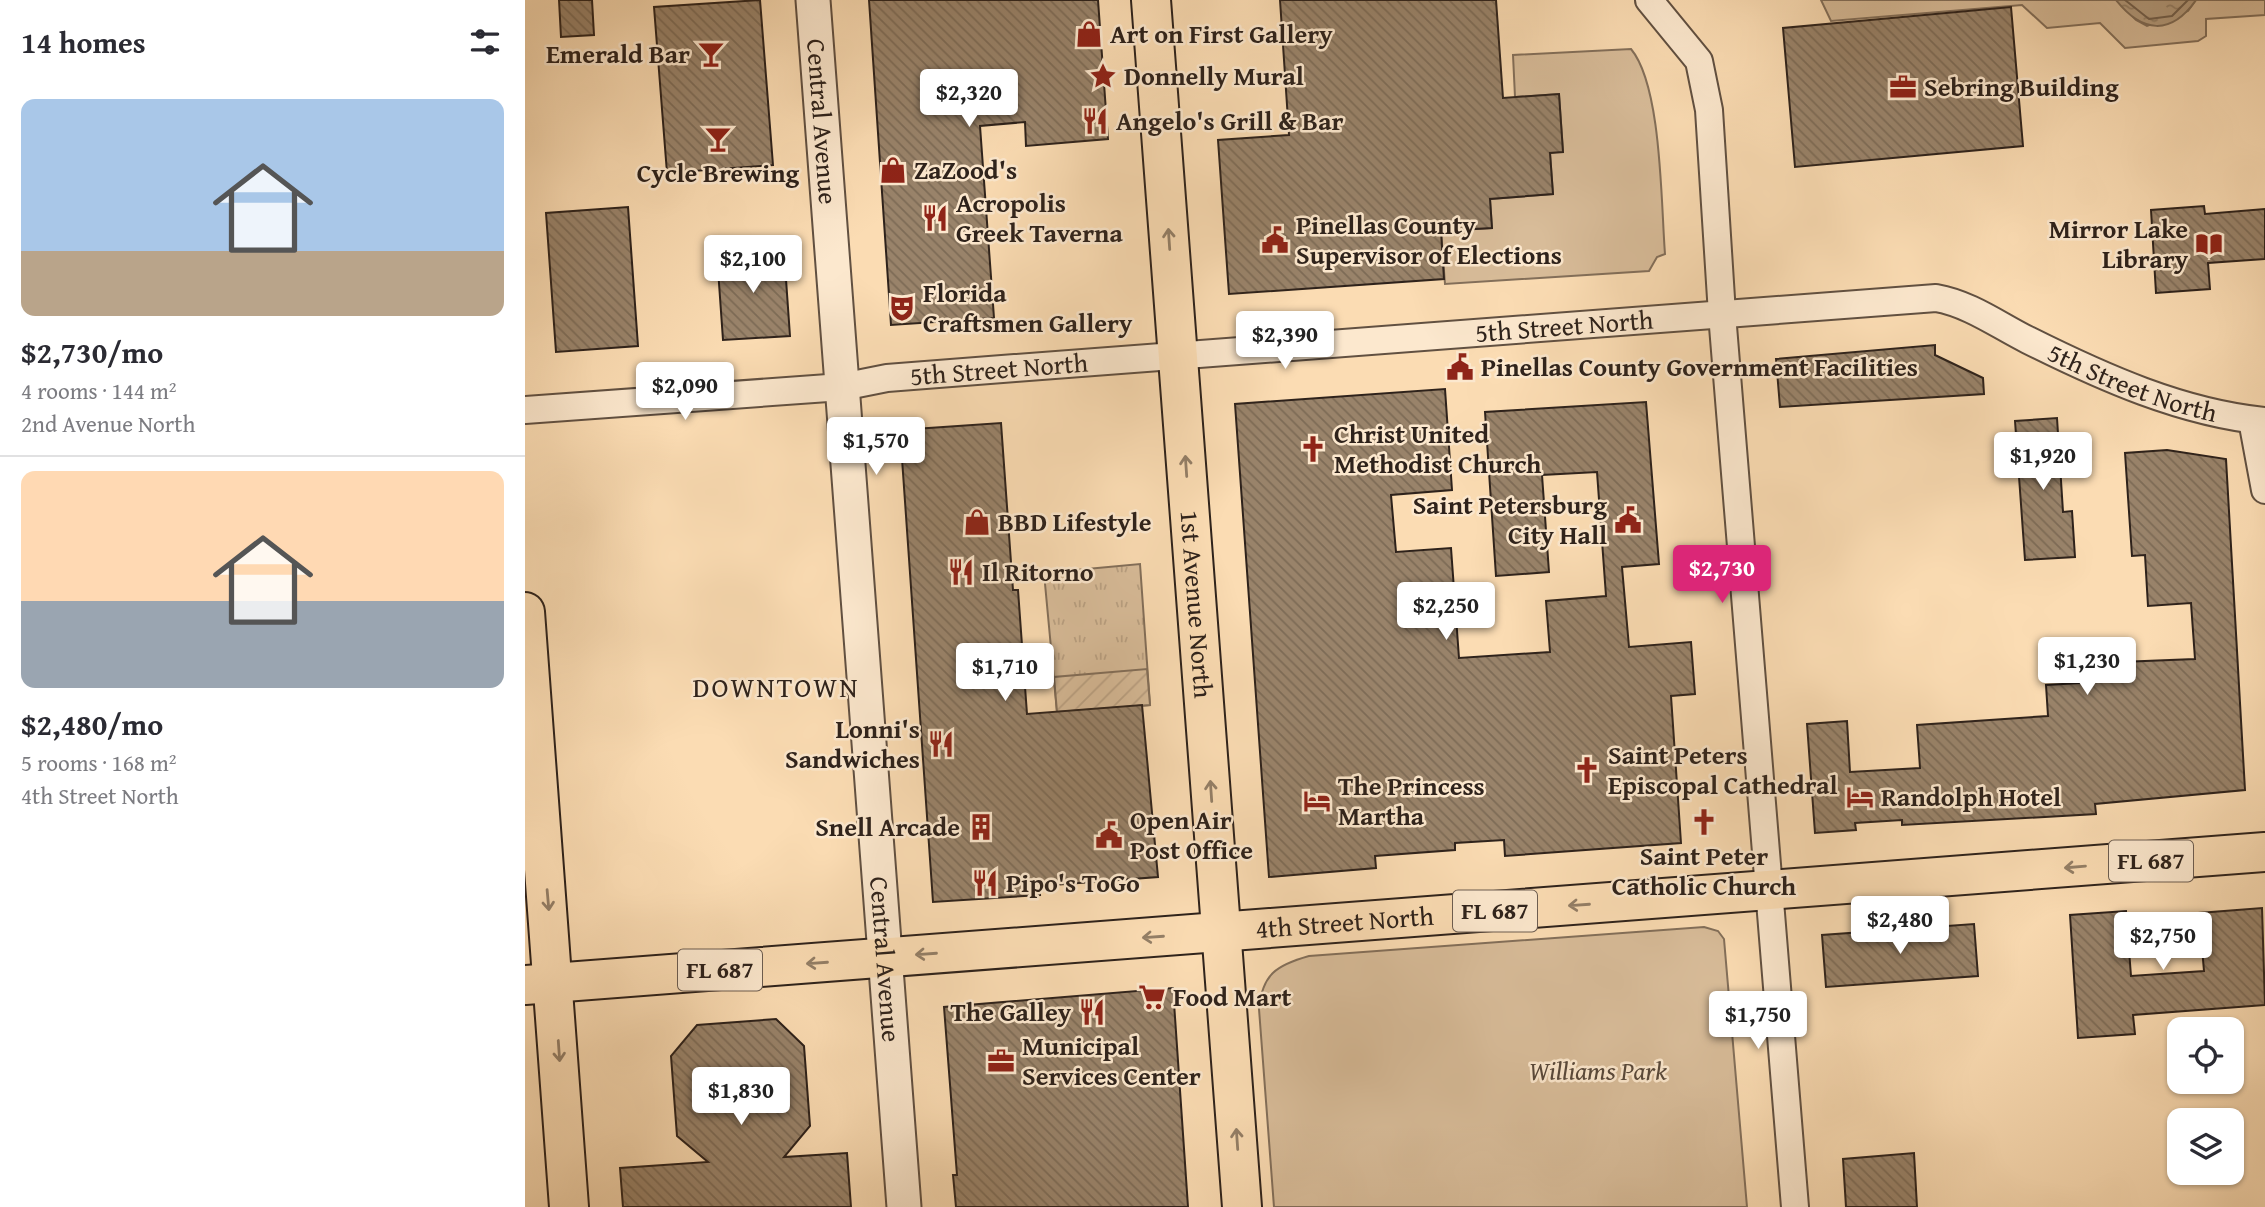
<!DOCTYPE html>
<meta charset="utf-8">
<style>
:root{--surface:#fff;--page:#f2f2f3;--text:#2b2b33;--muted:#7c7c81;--line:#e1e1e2;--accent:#db2777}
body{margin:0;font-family:"Gentium Book Plus",serif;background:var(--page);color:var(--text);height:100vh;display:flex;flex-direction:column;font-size:26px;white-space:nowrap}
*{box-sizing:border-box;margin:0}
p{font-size:23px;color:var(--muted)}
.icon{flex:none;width:38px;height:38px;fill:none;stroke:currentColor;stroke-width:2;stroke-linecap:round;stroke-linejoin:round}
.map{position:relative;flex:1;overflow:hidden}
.side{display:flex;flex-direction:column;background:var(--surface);width:525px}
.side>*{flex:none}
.fabs{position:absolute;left:1642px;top:1017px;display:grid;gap:14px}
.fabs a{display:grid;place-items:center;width:77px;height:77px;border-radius:14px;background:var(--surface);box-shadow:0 2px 5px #0004;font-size:35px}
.price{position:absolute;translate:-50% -60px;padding:0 16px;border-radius:7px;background:#fff;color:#222;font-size:23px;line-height:46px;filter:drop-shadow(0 2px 4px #0008)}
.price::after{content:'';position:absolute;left:50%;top:42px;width:21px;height:16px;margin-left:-10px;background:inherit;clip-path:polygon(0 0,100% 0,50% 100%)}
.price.active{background:var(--accent);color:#fff}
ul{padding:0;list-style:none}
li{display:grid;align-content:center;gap:14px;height:371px;padding:0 21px}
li+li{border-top:2px solid var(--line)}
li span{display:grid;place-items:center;height:217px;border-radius:14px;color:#555}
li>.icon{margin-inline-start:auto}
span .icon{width:126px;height:126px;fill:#fffc;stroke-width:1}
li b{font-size:30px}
h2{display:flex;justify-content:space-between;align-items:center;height:84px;padding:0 21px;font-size:30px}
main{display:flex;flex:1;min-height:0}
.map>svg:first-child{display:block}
.grass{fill:url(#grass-tufts);stroke:#836f5a;stroke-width:2}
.park{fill:#d8bc99;stroke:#836f5a;stroke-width:2}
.garden{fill:url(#garden-furrows);stroke:#836f5a;stroke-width:2}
.water{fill:url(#water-ripples);stroke:#7f6c57;stroke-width:2}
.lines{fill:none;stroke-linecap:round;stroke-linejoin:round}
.shore{stroke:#72604d;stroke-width:2}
.building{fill:url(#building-back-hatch);stroke:#2e221b;stroke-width:2}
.minor-casing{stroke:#615041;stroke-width:30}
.tertiary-casing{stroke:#615041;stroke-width:37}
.primary-casing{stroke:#2e221b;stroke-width:42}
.minor{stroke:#fce8ce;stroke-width:26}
.tertiary{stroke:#fce8ce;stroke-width:33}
.primary{stroke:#fbdcb3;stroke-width:38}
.oneway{stroke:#947f67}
.labels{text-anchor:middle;stroke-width:5;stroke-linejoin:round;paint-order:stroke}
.shield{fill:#fce8ce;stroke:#6c5d51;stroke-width:2}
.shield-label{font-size:24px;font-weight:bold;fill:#2e221b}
.poi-label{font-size:26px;font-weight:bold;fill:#2e221b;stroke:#fce8ce;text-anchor:start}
.street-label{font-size:26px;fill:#2e221b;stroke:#fce8ce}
.park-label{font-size:26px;font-style:italic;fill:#58483a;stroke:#fce8ce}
.neighbourhood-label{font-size:28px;letter-spacing:2px;fill:#2e221b;stroke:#fce8ce}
</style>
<main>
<section class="side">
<h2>14 homes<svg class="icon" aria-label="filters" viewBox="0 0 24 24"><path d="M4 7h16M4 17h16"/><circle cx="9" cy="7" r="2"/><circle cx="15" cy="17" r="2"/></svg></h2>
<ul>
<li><span style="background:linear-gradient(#a9c7e8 70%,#b9a48a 0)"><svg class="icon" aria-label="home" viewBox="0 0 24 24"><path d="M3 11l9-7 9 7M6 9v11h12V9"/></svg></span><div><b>$2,730/mo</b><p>4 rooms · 144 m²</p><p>2nd Avenue North</p></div></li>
<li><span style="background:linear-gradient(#ffd9b3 60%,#9aa5b1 0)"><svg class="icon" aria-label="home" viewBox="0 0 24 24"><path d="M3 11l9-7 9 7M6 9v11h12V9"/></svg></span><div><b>$2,480/mo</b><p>5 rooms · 168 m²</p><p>4th Street North</p></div></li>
</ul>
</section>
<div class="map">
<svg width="1740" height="1207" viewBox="0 0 1740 1207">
<defs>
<pattern id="grass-tufts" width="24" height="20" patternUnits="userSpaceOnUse" patternTransform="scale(1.75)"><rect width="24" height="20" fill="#d8bc99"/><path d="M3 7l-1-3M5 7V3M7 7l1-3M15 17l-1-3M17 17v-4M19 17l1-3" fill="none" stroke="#baa183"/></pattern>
<pattern id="garden-furrows" width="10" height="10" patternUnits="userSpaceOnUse" patternTransform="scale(1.75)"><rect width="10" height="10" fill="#d8bc99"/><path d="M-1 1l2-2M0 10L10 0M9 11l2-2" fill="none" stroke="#baa183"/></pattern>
<pattern id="water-ripples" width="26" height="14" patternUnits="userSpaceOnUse" patternTransform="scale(1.75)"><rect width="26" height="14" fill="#b59d7f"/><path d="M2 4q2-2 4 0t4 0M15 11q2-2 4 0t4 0" fill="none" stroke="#948067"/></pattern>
<pattern id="building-back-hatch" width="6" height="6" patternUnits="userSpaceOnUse" patternTransform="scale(1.75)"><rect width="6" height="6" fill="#99836a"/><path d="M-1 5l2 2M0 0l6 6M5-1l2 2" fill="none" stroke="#7d6b56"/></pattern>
</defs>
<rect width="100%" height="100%" fill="#fbdcb3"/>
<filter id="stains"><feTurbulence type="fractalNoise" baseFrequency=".00286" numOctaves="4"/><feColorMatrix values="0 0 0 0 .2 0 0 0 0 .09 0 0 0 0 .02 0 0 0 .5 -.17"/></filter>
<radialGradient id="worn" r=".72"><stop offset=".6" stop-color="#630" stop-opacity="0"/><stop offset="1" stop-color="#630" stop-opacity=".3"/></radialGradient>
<path class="grass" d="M 615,564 L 625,705 L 532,712 L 519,573 Z"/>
<path class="park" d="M 1296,0 L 1591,0 L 1611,20 L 1622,26 L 1663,11 L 1671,0 L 1740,0 L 1740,15 L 1681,19 L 1681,36 L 1673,41 L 1600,48 L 1575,23 L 1522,28 L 1497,5 L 1306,21 Z
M 1106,49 C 1137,86 1136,205 1140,254 L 1132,257 L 1124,271 L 920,284 L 916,231 L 967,228 L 965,199 L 1028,194 L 1025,153 L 1038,151 L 1034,94 L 990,97 L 988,55 Z
M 1179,927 L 1193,931 L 1199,939 L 1222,1207 L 749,1207 L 734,1009 C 737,974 752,965 784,956 Z"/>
<path class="garden" d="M 622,669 L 625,705 L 532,712 L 529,677 Z"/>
<path class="water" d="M 1591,0 L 1671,0 C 1646,36 1617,33 1591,0 Z"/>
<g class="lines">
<path class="shore" d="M 1600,0 L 1624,19 L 1647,16 L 1663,0"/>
</g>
<path class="building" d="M 34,0 L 67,0 L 69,35 L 36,37 Z
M 235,0 L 248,165 L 142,173 L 129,7 Z
M 344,0 L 573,0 L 583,139 L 501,146 L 500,122 L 455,126 L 469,318 L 366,325 Z
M 755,0 L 971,0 L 978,98 L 1034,94 L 1038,152 L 1025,153 L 1028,194 L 965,199 L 967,228 L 916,231 L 919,279 L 704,294 L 693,140 L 764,135 Z
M 1486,7 L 1498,146 L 1270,167 L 1258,28 Z
M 1679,206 L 1680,214 L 1740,209 L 1740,259 L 1683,263 L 1685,289 L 1631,293 L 1626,210 Z
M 103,207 L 113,346 L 31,352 L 21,213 Z
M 259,251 L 265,336 L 198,340 L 192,255 Z
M 1410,345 L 1410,355 L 1458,378 L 1459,394 L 1255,407 L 1251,359 Z
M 920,389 L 927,490 L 866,495 L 871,552 L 926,548 L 934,658 L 1025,652 L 1021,601 L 1081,596 L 1072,472 L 1017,475 L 1024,572 L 971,576 L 960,412 L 1121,402 L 1134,564 L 1097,567 L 1104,647 L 1166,642 L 1170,694 L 1146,696 L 1156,843 L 980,856 L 979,840 L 930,843 L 930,850 L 850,856 L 851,868 L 744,877 L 710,404 Z
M 1532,418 L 1538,512 L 1547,511 L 1550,557 L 1500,560 L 1490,421 Z
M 476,423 L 488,590 L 493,590 L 502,714 L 617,705 L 633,877 L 514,886 L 515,895 L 408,902 L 375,430 Z
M 1642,450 L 1701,459 L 1720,790 L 1570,804 L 1571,814 L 1377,825 L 1377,820 L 1330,823 L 1331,830 L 1290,833 L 1282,724 L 1322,721 L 1325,772 L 1395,768 L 1392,725 L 1523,716 L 1521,685 L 1572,682 L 1570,663 L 1670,659 L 1666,603 L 1623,606 L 1620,555 L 1607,556 L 1600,453 Z
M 1737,908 L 1740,1005 L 1608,1015 L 1610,1034 L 1553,1038 L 1545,915 L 1601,911 L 1606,976 L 1679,971 L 1674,913 Z
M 1449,924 L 1453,976 L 1301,987 L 1297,935 Z
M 648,988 L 663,1207 L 431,1207 L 428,1175 L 432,1175 L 419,1007 Z
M 251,1019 L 279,1046 L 285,1126 L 259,1157 L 322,1153 L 326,1207 L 98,1207 L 95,1168 L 183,1162 L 152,1136 L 146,1056 L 172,1025 Z
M 1389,1153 L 1392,1207 L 1321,1207 L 1318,1159 Z"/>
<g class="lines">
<defs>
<g id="minor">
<path d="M 1124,0 L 1174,61 L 1184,110 L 1197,314 L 1270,1207"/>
<path id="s1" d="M 0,410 L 317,387 L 362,378 L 490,368 L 1411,298 C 1445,304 1473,325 1503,340 C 1577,377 1657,413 1740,421"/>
<path d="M 1727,420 L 1740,490"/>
</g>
<g id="tertiary">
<path id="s2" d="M 288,0 L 379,1207"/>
</g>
<g id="primary">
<path id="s3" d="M 626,0 L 717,1207"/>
<path d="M 0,612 L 44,1207"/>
<path id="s4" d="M 0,985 L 1740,852"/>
</g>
</defs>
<use href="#minor" class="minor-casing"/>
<use href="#tertiary" class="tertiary-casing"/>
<use href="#primary" class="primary-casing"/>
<use href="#minor" class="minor"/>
<use href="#tertiary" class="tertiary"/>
<use href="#primary" class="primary"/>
</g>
<defs><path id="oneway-shaft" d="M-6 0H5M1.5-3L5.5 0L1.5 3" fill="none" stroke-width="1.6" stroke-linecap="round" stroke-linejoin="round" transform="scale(1.75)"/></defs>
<g class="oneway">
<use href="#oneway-shaft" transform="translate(644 239) rotate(-94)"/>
<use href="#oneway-shaft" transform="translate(661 466) rotate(-94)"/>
<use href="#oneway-shaft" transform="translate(686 791) rotate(-94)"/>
<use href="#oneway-shaft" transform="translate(1550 867) rotate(175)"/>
<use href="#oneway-shaft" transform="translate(23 900) rotate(85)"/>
<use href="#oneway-shaft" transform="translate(1054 905) rotate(176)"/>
<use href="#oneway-shaft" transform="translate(628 937) rotate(176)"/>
<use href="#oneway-shaft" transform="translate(401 954) rotate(176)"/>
<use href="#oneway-shaft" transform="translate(292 963) rotate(176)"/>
<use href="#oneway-shaft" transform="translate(34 1051) rotate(86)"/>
<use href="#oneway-shaft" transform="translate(712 1139) rotate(-94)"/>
</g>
<defs>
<symbol id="shop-bare" viewBox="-9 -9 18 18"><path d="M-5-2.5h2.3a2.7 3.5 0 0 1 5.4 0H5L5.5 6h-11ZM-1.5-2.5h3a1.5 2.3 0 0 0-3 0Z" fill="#8f2418" stroke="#fce8ce" stroke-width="2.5" paint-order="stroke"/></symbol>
<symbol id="bar-bare" viewBox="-9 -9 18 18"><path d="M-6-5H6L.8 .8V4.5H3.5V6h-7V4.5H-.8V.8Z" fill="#8f2418" stroke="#fce8ce" stroke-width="2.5" paint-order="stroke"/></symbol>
<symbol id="sight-bare" viewBox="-9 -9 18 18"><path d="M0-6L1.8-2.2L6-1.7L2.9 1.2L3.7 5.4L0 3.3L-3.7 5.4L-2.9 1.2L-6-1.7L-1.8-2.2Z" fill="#8f2418" stroke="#fce8ce" stroke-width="2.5" paint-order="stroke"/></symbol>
<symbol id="office-bare" viewBox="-9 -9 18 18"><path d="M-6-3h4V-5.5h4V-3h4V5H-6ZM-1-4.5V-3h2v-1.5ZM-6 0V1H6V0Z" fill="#8f2418" stroke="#fce8ce" stroke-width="2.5" paint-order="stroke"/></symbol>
<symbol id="restaurant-bare" viewBox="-9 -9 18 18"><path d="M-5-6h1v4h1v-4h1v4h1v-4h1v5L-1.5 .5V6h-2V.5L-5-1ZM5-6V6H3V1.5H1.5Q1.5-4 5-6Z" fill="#8f2418" stroke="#fce8ce" stroke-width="2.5" paint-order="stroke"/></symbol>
<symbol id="civic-bare" viewBox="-9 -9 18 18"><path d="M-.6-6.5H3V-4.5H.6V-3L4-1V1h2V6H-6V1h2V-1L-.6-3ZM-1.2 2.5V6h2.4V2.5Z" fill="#8f2418" stroke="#fce8ce" stroke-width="2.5" paint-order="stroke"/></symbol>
<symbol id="library-bare" viewBox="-9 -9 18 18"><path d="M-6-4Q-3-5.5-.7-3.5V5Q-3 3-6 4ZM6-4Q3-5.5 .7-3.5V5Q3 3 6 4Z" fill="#8f2418" stroke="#fce8ce" stroke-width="2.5" paint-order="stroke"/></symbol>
<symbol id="theatre-bare" viewBox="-9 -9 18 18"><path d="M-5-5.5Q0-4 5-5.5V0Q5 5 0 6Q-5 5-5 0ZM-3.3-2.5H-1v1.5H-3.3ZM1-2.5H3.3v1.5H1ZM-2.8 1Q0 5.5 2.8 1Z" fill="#8f2418" stroke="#fce8ce" stroke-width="2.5" paint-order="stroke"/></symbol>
<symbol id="church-bare" viewBox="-9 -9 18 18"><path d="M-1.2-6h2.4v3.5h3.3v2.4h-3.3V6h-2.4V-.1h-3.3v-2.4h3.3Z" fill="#8f2418" stroke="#fce8ce" stroke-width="2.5" paint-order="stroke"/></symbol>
<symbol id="hotel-bare" viewBox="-9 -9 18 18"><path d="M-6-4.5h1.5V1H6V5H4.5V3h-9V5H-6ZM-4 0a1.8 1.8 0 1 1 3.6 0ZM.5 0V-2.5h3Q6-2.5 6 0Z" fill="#8f2418" stroke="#fce8ce" stroke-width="2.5" paint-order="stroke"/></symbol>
<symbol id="building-bare" viewBox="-9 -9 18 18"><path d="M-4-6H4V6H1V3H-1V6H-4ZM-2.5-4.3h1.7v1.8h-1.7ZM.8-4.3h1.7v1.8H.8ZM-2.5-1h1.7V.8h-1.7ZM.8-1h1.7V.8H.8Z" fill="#8f2418" stroke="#fce8ce" stroke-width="2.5" paint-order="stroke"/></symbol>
<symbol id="supermarket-bare" viewBox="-9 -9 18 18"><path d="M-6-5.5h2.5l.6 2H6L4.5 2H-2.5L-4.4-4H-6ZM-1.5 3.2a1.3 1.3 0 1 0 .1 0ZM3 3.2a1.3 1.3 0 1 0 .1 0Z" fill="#8f2418" stroke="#fce8ce" stroke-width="2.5" paint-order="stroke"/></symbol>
</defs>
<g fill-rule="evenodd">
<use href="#shop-bare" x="545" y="15" width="38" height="38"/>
<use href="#bar-bare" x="167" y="35" width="38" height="38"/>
<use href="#sight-bare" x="559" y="57" width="38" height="38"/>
<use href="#office-bare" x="1359" y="68" width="38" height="38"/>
<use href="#restaurant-bare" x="551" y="102" width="38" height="38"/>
<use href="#bar-bare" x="174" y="120" width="38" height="38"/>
<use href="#shop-bare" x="349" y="151" width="38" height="38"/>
<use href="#restaurant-bare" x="391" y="199" width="38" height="38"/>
<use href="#civic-bare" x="731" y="221" width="38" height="38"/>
<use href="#library-bare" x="1665" y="225" width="38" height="38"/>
<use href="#theatre-bare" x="358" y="289" width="38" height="38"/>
<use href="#civic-bare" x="916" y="348" width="38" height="38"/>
<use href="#church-bare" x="769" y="430" width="38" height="38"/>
<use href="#civic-bare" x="1084" y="501" width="38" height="38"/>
<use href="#shop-bare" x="433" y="503" width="38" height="38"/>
<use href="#restaurant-bare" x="417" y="553" width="38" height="38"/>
<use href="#restaurant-bare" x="397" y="725" width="38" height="38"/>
<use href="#church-bare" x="1043" y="751" width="38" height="38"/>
<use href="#hotel-bare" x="1316" y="778" width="38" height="38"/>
<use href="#hotel-bare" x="773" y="782" width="38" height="38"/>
<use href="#church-bare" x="1160" y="803" width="38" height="38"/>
<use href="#building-bare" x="437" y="808" width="38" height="38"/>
<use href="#civic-bare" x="565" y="816" width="38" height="38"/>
<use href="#restaurant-bare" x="441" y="864" width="38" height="38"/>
<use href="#supermarket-bare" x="608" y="978" width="38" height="38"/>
<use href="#restaurant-bare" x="548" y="993" width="38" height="38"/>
<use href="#office-bare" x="457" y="1042" width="38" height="38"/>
</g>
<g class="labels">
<g class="shield">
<rect x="1584" y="840.5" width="84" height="41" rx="5"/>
<rect x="928" y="890.5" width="84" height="41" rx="5"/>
<rect x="153" y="949.5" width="84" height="41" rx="5"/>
</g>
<g class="shield-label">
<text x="1626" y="869">FL 687</text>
<text x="970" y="919">FL 687</text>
<text x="195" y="978">FL 687</text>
</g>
<g class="poi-label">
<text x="585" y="43">Art on First Gallery</text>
<text x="165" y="63" text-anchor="end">Emerald Bar</text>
<text x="599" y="85">Donnelly Mural</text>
<text x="1399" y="96">Sebring Building</text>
<text x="591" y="130">Angelo's Grill &amp; Bar</text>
<text x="389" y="179">ZaZood's</text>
<text x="193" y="182" text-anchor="middle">Cycle Brewing</text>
<text x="431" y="212">Acropolis<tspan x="431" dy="30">Greek Taverna</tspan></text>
<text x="771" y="234">Pinellas County<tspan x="771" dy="30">Supervisor of Elections</tspan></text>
<text x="1663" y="238" text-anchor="end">Mirror Lake<tspan x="1663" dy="30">Library</tspan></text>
<text x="398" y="302">Florida<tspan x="398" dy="30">Craftsmen Gallery</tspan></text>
<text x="956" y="376">Pinellas County Government Facilities</text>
<text x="809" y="443">Christ United<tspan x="809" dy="30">Methodist Church</tspan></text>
<text x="1082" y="514" text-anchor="end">Saint Petersburg<tspan x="1082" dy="30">City Hall</tspan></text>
<text x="473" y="531">BBD Lifestyle</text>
<text x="457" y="581">Il Ritorno</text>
<text x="395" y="738" text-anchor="end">Lonni's<tspan x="395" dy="30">Sandwiches</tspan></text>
<text x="1083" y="764">Saint Peters<tspan x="1083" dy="30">Episcopal Cathedral</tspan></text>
<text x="813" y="795">The Princess<tspan x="813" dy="30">Martha</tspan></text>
<text x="1356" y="806">Randolph Hotel</text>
<text x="605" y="829">Open Air<tspan x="605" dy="30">Post Office</tspan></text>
<text x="435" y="836" text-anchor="end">Snell Arcade</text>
<text x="1179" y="865" text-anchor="middle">Saint Peter<tspan x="1179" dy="30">Catholic Church</tspan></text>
<text x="481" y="892">Pipo's ToGo</text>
<text x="648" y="1006">Food Mart</text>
<text x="546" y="1021" text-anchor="end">The Galley</text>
<text x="497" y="1055">Municipal<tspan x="497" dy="30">Services Center</tspan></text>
</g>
<g class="street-label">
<text dy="9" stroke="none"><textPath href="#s2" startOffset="122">Central Avenue</textPath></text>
<text dy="9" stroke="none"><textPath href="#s1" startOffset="1043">5th Street North</textPath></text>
<text dy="9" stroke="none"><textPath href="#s1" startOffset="476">5th Street North</textPath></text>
<text dy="9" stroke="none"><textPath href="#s1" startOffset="1631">5th Street North</textPath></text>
<text dy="9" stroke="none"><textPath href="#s3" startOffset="606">1st Avenue North</textPath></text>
<text dy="9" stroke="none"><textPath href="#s4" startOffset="822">4th Street North</textPath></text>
<text dy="9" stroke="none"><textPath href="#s2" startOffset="962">Central Avenue</textPath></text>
</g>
<g class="park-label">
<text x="1073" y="1080">Williams Park</text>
</g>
<g class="neighbourhood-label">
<text x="251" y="697">DOWNTOWN</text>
</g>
</g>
<rect width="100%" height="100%" filter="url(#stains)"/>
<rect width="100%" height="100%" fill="url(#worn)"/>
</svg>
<div class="fabs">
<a><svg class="icon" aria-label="locate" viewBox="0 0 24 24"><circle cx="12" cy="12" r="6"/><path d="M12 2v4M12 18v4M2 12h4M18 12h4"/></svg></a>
<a><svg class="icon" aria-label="layers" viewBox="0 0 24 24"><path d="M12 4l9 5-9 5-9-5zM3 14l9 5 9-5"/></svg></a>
</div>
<b class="price" style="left:444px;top:129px">$2,320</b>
<b class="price" style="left:228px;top:295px">$2,100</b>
<b class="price" style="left:760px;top:371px">$2,390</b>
<b class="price" style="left:160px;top:422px">$2,090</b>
<b class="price" style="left:351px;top:477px">$1,570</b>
<b class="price" style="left:1518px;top:492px">$1,920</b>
<b class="price active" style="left:1197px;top:605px">$2,730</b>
<b class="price" style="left:921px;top:642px">$2,250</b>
<b class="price" style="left:1562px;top:697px">$1,230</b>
<b class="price" style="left:480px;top:703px">$1,710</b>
<b class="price" style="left:1375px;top:956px">$2,480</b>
<b class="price" style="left:1638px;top:972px">$2,750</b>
<b class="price" style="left:1233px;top:1051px">$1,750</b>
<b class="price" style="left:216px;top:1127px">$1,830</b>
</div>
</main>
